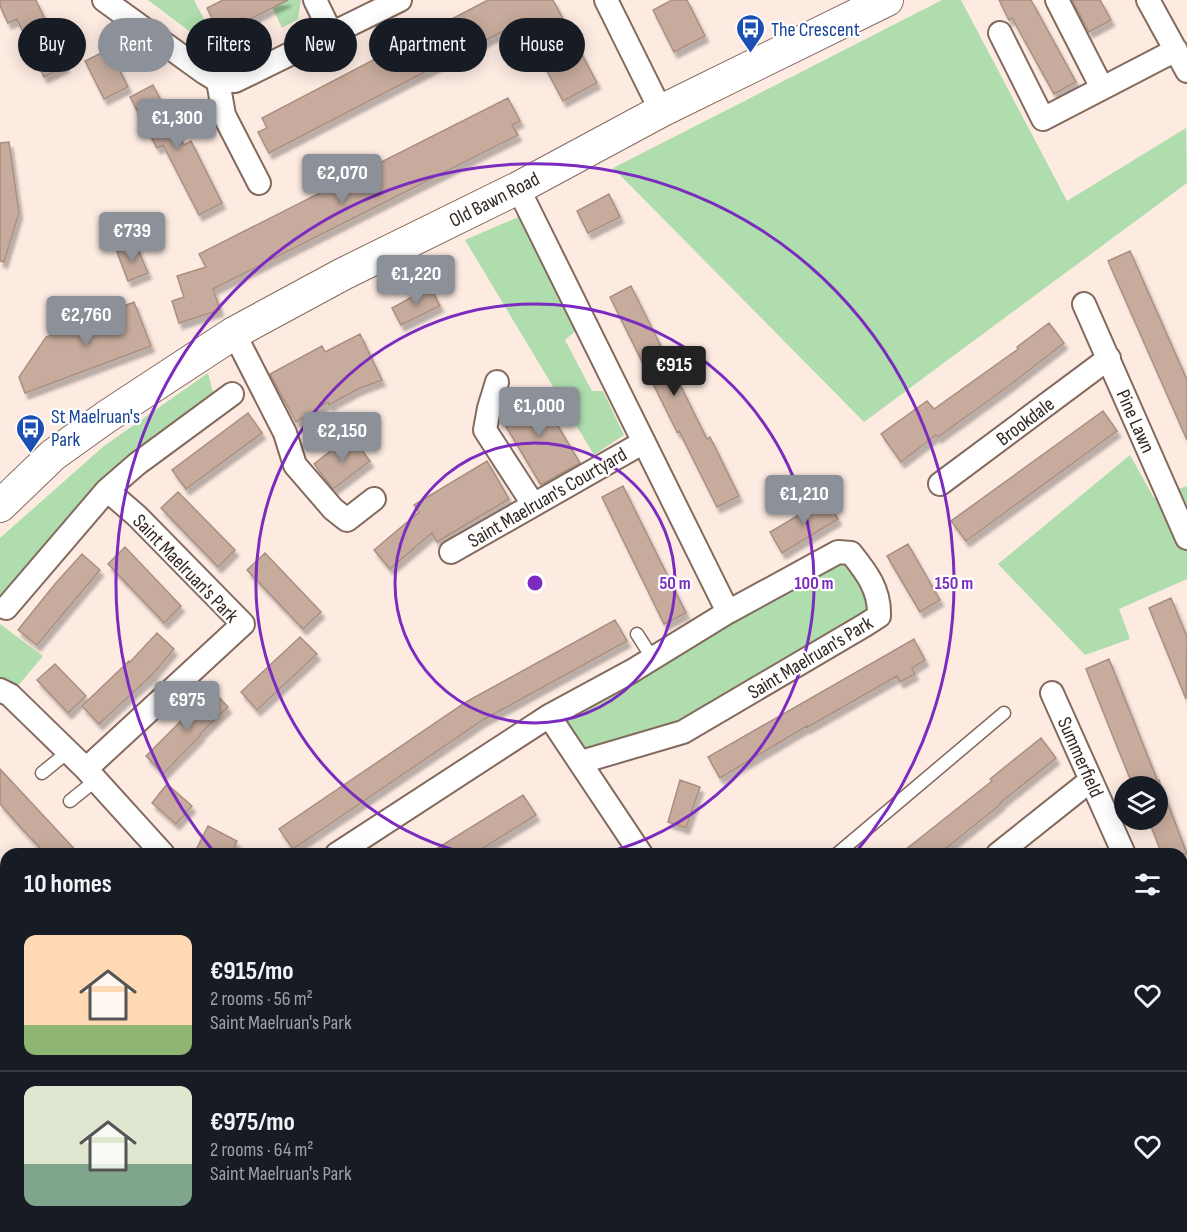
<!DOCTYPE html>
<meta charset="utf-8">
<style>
:root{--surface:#171b24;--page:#20242c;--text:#f1f3f6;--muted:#9ea1a6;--line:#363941;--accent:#8c9099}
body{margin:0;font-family:"Sofia Sans Condensed",sans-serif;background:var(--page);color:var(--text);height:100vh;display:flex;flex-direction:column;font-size:22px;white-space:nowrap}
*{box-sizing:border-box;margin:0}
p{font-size:20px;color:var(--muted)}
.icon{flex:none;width:33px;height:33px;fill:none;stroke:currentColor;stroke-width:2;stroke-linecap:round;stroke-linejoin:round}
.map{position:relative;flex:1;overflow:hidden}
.side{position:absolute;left:0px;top:848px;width:1188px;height:386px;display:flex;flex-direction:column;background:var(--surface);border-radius:18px 18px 0 0;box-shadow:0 3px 15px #0003}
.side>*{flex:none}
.hud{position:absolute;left:18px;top:18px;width:600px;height:54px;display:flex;gap:12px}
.controls{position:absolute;left:1114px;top:776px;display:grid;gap:12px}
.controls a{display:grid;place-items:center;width:54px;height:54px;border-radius:50%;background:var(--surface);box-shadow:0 3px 15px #0003;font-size:30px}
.price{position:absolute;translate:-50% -51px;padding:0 14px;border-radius:6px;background:var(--accent);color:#fff;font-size:20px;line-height:39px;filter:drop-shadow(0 2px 3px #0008)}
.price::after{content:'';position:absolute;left:50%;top:36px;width:18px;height:14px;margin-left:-9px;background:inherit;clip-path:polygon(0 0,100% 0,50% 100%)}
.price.selected{background:#222;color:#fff}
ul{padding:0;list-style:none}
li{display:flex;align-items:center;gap:18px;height:150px;padding:0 24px}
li+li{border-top:2px solid var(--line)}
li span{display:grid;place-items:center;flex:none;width:168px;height:120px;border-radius:12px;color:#555}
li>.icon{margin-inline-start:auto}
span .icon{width:72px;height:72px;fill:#fffc;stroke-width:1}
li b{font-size:26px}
h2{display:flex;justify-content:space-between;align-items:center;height:72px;padding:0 24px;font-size:26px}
.pill{padding:0 21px;border-radius:27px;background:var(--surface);box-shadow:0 3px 15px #0003;font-size:21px;line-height:54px}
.pill.selected{background:var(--accent);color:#fff}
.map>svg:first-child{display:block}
.green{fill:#afddae}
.forest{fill:#8ab989}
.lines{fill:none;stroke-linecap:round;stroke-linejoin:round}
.stream{stroke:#538b96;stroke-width:5}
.building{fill:#c7ac9d;stroke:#aa8f81;stroke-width:1.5;filter:url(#shadow)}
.lane-casing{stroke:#836a5d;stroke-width:15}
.street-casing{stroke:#836a5d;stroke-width:26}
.secondary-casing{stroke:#836a5d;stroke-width:34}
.lane{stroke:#fff;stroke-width:12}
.street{stroke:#fff;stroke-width:22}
.secondary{stroke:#fff;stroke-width:32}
.ring{fill:none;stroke:#7b2cbf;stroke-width:3}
.labels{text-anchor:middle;stroke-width:4.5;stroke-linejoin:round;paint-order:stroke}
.transit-label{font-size:20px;fill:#164399;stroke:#fff;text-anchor:start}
.street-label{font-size:20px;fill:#332822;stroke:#fff}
.centre{fill:#7b2cbf;stroke:#fff;stroke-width:3}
.ring-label{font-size:18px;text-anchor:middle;font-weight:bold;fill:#7b2cbf;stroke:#fff;stroke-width:4.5;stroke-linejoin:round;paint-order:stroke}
</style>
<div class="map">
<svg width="1187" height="1232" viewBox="0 0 1187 1232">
<defs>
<filter id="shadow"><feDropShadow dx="3.5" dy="6" stdDeviation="1.5" flood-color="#0004"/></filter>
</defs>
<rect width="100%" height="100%" fill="#fdebe2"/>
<path class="green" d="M 148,0 L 194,0 L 225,58 Z
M 269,0 L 301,0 L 298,19 L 282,28 Z
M 942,0 L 961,0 L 1067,201 L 1186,128 L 1187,183 L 864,422 L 613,168 Z
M 530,212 L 585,323 L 565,340 L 592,391 L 603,391 L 624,435 L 594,455 L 465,240 Z
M 208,373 L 216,404 L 137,464 L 0,608 L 0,538 L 104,446 Z
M 1130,455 L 1154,498 L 1187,486 L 1187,579 L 1119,609 L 1130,639 L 1085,655 L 998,564 Z
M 851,553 L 879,616 L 683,732 L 581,762 L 549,716 Z
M 0,624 L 43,656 L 17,687 L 0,681 Z
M 0,1049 L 6,1054 L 6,1227 L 227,1227 L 232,1232 L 0,1232 Z"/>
<path class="forest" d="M 0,1105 L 6,1107 L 6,1192 L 0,1193 Z"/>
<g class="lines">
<path class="stream" d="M 2,1215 L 6,1219
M 18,1227 L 41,1232"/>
</g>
<path class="building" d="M 0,0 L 36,0 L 66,66 L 44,77 L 17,19 L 8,23 L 0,6 Z
M 223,0 L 288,0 L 220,34 L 207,8 Z
M 488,0 L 553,0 L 597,83 L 563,101 L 521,22 L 269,153 L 258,132 L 267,128 L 262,118 Z
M 672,0 L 687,0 L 705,36 L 674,52 L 653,10 Z
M 999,0 L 1031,0 L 1076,82 L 1054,94 L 1012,18 L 1009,20 Z
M 1072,0 L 1100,0 L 1111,20 L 1089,32 Z
M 109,49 L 128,87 L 104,99 L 85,61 Z
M 153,85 L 184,145 L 191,141 L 222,203 L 199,215 L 163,145 L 157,148 L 130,97 Z
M 508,98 L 520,121 L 512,125 L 518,135 L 213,289 L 220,310 L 179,323 L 172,301 L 184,297 L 177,276 L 206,267 L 199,254 Z
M 9,142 L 19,213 L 4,262 L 0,261 L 0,143 Z
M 609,194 L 620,217 L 588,233 L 577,211 Z
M 136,245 L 148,273 L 128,281 L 117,252 Z
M 1130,251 L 1187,380 L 1187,440 L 1108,261 Z
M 631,286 L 707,439 L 710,437 L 739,496 L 717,507 L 679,431 L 677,432 L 610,297 Z
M 430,287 L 440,306 L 401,325 L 392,308 Z
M 134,302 L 151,346 L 25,393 L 19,377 L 46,337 Z
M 1049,323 L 1064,343 L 1010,385 L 938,437 L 936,435 L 901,462 L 881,434 L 927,401 L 934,409 L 1018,349 L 1017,347 Z
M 360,334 L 382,380 L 358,389 L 329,405 L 328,402 L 296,422 L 270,374 L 322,346 L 325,352 Z
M 537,391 L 580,463 L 541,485 L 501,418 L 502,411 Z
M 1103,411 L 1117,431 L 966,541 L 951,521 Z
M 248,413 L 262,433 L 186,489 L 172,470 Z
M 346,439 L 350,445 L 355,441 L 370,461 L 333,489 L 314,464 Z
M 487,461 L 509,499 L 437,542 L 432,533 L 390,569 L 374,550 L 419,512 L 414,505 Z
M 623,486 L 686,613 L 664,624 L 602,497 Z
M 178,492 L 235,550 L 218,567 L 161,508 Z
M 826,499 L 838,519 L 782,553 L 770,532 Z
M 908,544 L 940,600 L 920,612 L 887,556 Z
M 125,547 L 181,606 L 164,623 L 108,564 Z
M 265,553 L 321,612 L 303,629 L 247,570 Z
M 82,554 L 100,570 L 37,645 L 18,630 L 55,584 Z
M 1171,598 L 1187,637 L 1186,699 L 1149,608 Z
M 615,620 L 627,641 L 483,720 L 293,849 L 279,829 L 466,702 Z
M 157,633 L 174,649 L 153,674 L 99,724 L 82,706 L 129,661 L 130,662 Z
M 300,637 L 317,654 L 257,710 L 241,692 Z
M 914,639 L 925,660 L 912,668 L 915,674 L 900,682 L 897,676 L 808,727 L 807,726 L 720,778 L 708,757 Z
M 1109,659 L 1158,782 L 1159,780 L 1187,854 L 1162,854 L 1148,819 L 1158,819 L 1158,786 L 1133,786 L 1112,734 L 1086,669 Z
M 55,664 L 86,696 L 68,713 L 37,680 Z
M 212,690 L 228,707 L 200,734 L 201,735 L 163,774 L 146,756 L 189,713 L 188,712 Z
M 1041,738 L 1056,758 L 1000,803 L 1001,804 L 939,854 L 900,854 L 992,781 L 990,779 Z
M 0,769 L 53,826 L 79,854 L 46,854 L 24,831 L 0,804 Z
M 680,780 L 700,787 L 686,828 L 668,822 Z
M 167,784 L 192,806 L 176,824 L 152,803 Z
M 523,795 L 536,815 L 474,854 L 428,854 Z
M 208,826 L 237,841 L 231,854 L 208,854 L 197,848 Z"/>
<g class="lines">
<defs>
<path id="lane" d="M 637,634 L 653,659
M 42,773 L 69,751
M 70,801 L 96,780
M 837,854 L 1004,713
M 0,878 L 6,885"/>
<path id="street" d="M 104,0 L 205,73 L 218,81 L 235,81 L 400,0
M 315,0 L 332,35
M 606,0 L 661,111
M 1057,0 L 1102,88
M 1148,0 L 1187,71
M 1000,33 L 1043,119 L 1176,50
M 218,81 L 224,115 L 259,183
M 518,188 L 728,612
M 1084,304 L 1187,538
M 234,333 L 285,433 L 295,465 L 333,509 L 347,520 L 374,499
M 497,382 L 489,408 L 485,430 L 533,504
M 940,484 L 1109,358
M 451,552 L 644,442
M 6,608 L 107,490 L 137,464 L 232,394
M 0,690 L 10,695 L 86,769 L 163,854
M 1052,693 L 1124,854
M 549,716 L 641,854
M 86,769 L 243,624 L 137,516 L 107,490
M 337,854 L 549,716 L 632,671 L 728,612 L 838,552 L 851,553 C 867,573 880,590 879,616 L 865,625 L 683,732 L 581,762
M 998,854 L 1091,780
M 1182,953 L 1187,938
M 0,1035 L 6,1040
M 705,1227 L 710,1232
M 980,1227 L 983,1232
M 406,1232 L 407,1227
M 1118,1232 L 1120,1227"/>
<path id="secondary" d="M 0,506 L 53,455 L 106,417 L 234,333 L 343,274 L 518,188 L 661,111 L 887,0"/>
</defs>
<use href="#lane" class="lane-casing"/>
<use href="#street" class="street-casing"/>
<use href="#secondary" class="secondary-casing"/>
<use href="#lane" class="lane"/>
<use href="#street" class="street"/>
<use href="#secondary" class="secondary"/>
</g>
<g class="ring">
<circle cx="535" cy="583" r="140"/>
<path d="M465 853A279 279 0 1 1 605 853"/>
<path d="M214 852A419 419 0 1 1 856 852"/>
</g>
<defs>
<symbol id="bus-pin" viewBox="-11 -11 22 30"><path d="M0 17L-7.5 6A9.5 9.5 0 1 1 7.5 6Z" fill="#1a4fb4" stroke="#fff"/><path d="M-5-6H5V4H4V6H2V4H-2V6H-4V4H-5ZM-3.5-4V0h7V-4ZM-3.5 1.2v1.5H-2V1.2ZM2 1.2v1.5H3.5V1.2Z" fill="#fff"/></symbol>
</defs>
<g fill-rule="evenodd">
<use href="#bus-pin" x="734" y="12" width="33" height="45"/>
<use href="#bus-pin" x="14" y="412" width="33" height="45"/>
</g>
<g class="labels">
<g class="transit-label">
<text x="771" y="36">The Crescent</text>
<text x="51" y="423">St Maelruan's<tspan x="51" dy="23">Park</tspan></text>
</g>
<g class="street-label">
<text transform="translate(494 199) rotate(-27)" y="7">Old Bawn Road</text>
<text transform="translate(1025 421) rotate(-37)" y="7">Brookdale</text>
<text transform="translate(1136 421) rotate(66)" y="7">Pine Lawn</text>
<text transform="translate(547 497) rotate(-30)" y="7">Saint Maelruan's Courtyard</text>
<text transform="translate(186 568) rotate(46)" y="7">Saint Maelruan's Park</text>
<text transform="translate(810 657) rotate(-31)" y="7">Saint Maelruan's Park</text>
<text transform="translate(1081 757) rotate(66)" y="7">Summerfield</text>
</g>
</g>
<circle cx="535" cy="583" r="9" class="centre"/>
<g class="ring-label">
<text x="675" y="589">50 m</text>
<text x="814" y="589">100 m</text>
<text x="954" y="589">150 m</text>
</g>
</svg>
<div class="controls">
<a><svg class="icon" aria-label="layers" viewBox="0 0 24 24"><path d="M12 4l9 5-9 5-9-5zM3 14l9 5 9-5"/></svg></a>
</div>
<b class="price" style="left:177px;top:150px">€1,300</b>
<b class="price" style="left:342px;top:205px">€2,070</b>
<b class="price" style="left:132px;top:263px">€739</b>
<b class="price" style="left:416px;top:306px">€1,220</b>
<b class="price" style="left:86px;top:347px">€2,760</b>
<b class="price selected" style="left:674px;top:397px">€915</b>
<b class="price" style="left:539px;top:438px">€1,000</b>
<b class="price" style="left:342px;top:463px">€2,150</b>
<b class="price" style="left:804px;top:526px">€1,210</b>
<b class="price" style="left:187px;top:732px">€975</b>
<div class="hud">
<a class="pill">Buy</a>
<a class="pill selected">Rent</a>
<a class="pill">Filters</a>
<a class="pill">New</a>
<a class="pill">Apartment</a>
<a class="pill">House</a>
</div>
<section class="side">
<h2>10 homes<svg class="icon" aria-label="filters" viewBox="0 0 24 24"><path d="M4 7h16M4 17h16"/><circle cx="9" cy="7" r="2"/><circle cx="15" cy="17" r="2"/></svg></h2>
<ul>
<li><span style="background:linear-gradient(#ffd9b3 75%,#8fb573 0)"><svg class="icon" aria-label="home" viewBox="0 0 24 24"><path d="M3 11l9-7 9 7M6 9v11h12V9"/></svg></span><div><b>€915/mo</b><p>2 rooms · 56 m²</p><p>Saint Maelruan's Park</p></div><svg class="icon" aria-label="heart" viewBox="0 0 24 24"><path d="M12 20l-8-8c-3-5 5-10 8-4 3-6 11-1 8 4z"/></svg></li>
<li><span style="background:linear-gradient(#dfe7d0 65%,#7fa58c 0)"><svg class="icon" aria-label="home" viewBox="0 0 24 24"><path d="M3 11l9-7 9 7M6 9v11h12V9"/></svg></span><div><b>€975/mo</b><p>2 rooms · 64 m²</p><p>Saint Maelruan's Park</p></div><svg class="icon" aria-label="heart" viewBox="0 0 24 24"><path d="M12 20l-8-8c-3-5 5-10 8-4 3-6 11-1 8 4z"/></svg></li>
</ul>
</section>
</div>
